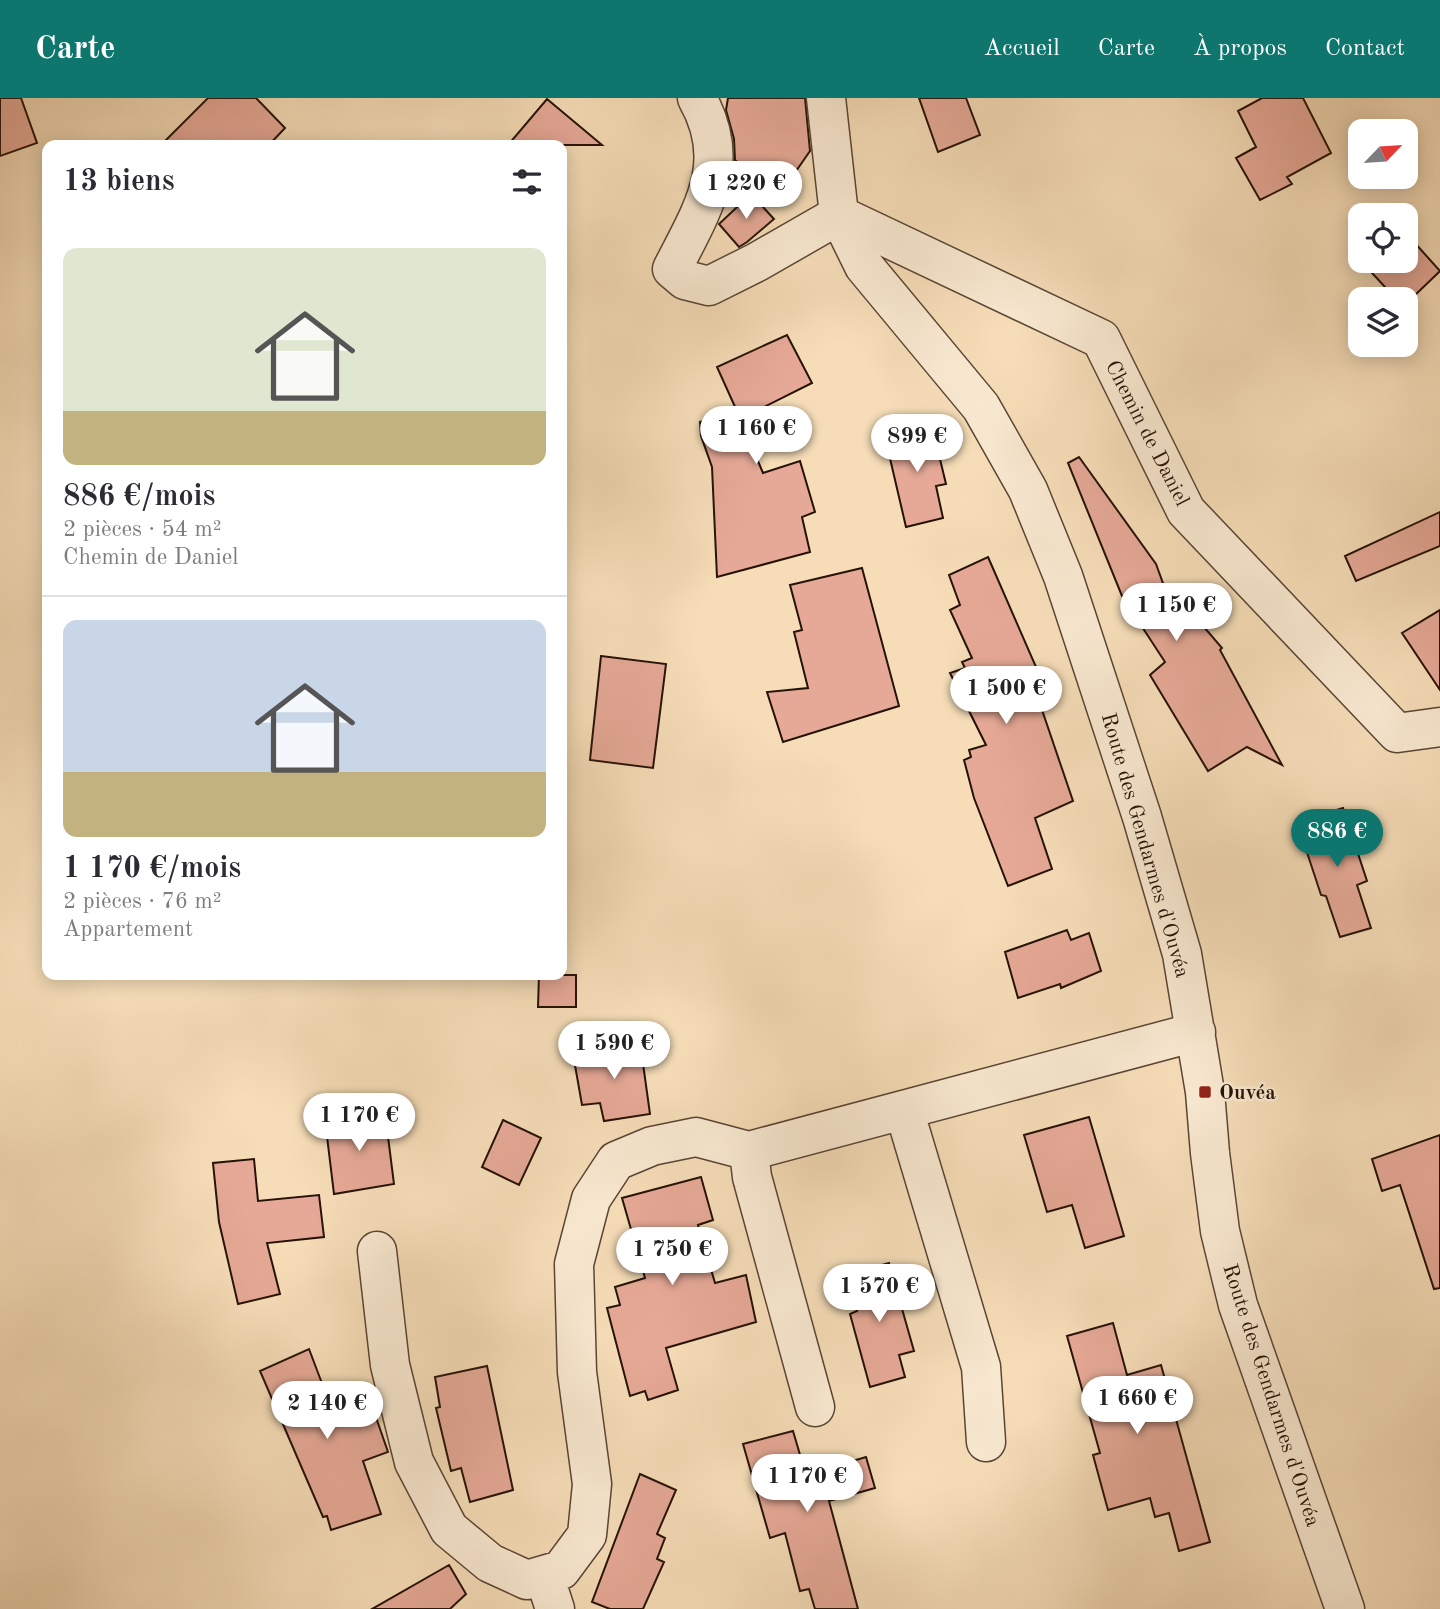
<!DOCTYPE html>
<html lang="fr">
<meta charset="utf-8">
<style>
:root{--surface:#fff;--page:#f7f7f7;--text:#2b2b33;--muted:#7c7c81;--line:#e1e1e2;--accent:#0f766e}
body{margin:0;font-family:"Old Standard TT",serif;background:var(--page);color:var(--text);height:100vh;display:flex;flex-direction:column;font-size:26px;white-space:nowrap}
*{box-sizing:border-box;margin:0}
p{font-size:23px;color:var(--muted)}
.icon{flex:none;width:38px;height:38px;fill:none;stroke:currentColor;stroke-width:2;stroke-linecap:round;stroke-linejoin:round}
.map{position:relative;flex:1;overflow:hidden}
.side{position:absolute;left:42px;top:42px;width:525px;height:840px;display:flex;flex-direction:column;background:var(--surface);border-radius:14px;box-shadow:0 4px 18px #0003}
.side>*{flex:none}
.needle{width:46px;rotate:65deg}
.fabs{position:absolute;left:1348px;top:21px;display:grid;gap:14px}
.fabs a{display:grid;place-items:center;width:70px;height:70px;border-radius:14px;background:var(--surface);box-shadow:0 4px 18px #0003;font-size:35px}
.price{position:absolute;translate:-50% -60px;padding:0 16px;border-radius:24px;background:#fff;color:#222;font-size:23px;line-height:46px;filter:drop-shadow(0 2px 4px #0008)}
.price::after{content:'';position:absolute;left:50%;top:42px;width:21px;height:16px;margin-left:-10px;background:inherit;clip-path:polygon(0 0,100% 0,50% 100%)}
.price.active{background:var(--accent);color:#fff}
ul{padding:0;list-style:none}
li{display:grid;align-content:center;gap:14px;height:371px;padding:0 21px}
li+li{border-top:2px solid var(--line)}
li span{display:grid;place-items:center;height:217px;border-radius:14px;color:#555}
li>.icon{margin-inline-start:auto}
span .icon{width:126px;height:126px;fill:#fffc;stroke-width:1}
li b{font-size:30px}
h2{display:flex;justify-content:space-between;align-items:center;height:84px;padding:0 21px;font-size:30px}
header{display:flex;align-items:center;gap:42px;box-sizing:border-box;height:98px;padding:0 35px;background:var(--accent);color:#fff}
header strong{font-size:33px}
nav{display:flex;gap:38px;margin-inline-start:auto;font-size:24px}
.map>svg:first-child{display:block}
.building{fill:#e6a997;stroke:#251208;stroke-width:2}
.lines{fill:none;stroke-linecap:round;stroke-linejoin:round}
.minor-casing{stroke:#594534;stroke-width:41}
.minor{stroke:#f9e9d1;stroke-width:38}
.poi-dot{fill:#8f2418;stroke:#f9e9d1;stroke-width:2.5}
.labels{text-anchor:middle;stroke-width:5;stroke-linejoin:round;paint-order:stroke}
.street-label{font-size:21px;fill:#251208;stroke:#f9e9d1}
.poi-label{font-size:21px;font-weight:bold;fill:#251208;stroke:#f9e9d1;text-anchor:start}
</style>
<header>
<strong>Carte</strong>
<nav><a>Accueil</a><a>Carte</a><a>À propos</a><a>Contact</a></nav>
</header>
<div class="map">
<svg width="1440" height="1511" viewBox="0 0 1440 1511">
<rect width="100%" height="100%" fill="#f6ddb8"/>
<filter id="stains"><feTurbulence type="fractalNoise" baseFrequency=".00286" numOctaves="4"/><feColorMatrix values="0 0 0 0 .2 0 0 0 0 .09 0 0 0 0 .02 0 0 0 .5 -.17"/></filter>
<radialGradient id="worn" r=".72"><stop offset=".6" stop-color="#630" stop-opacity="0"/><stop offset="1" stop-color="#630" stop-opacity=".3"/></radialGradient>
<path class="building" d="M 0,0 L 21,0 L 37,45 L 0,58 Z
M 208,0 L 256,0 L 285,30 L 269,47 L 161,47 Z
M 728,0 L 805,0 L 810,53 L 778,99 L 735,62 L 734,41 L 726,12 Z
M 919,0 L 966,0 L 980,37 L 938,54 Z
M 1262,0 L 1303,0 L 1331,55 L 1287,79 L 1292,86 L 1260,102 L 1236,60 L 1256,49 L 1238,13 Z
M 547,1 L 602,47 L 508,47 Z
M 751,96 L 774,121 L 747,144 L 739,149 L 719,126 Z
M 1405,134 L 1440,173 L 1411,201 L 1396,201 L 1361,163 L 1405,163 Z
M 787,237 L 812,285 L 740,321 L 738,316 L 763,375 L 800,363 L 815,414 L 802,419 L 810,454 L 717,479 L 712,369 L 701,338 L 700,324 L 736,311 L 717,269 Z
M 932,328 L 946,386 L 936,388 L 943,420 L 906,429 L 885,339 Z
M 1079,359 L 1156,466 L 1180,532 L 1198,522 L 1222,550 L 1220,552 L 1282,667 L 1247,649 L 1208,673 L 1150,577 L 1165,564 L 1122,498 L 1068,365 Z
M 1440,414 L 1440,448 L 1356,483 L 1345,458 Z
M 988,459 L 1050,601 L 1040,606 L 1073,703 L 1035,720 L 1052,771 L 1008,788 L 974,700 L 964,662 L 971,659 L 969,652 L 986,647 L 950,575 L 965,570 L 962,564 L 972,560 L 950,512 L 960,507 L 949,477 Z
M 862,470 L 899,608 L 783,644 L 767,594 L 808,590 L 794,534 L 802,532 L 790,487 Z
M 1440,512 L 1440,592 L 1402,535 Z
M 601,558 L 666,566 L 653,670 L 590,662 Z
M 1343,710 L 1367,783 L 1357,787 L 1371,830 L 1340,839 L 1326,798 L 1321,797 L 1297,724 Z
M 1067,832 L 1071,842 L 1089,835 L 1101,873 L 1061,890 L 1060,886 L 1018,900 L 1005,854 Z
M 539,877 L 576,877 L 576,909 L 538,909 Z
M 640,944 L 650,1016 L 604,1023 L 600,1005 L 582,1007 L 573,956 Z
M 385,1015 L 394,1086 L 334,1096 L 325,1022 Z
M 1089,1019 L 1124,1138 L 1085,1150 L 1072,1107 L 1047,1114 L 1024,1037 Z
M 503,1022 L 541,1040 L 519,1087 L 482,1069 Z
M 1440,1037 L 1440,1190 L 1434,1191 L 1400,1087 L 1382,1093 L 1372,1061 Z
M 254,1061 L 258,1103 L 319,1097 L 324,1139 L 267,1145 L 280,1196 L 238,1206 L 219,1124 L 213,1065 Z
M 701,1079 L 713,1122 L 698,1127 L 715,1185 L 746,1177 L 756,1224 L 666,1250 L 678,1292 L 648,1302 L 645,1293 L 630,1298 L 607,1210 L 620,1207 L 615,1189 L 645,1180 L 622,1100 Z
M 889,1165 L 914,1253 L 899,1257 L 905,1279 L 870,1289 L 850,1216 L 857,1213 L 846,1177 Z
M 1113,1225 L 1127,1277 L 1161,1267 L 1210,1444 L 1179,1453 L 1169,1415 L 1155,1419 L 1150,1400 L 1108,1412 L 1093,1357 L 1100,1355 L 1067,1238 Z
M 309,1251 L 334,1317 L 372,1308 L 388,1354 L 363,1363 L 381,1416 L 331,1432 L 327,1418 L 323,1419 L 260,1273 Z
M 487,1268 L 513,1392 L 470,1404 L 461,1370 L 451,1373 L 436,1310 L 440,1309 L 435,1279 Z
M 793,1333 L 806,1377 L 866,1359 L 875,1390 L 829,1403 L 858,1511 L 815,1511 L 809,1491 L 800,1493 L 785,1435 L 770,1440 L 743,1346 Z
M 640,1376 L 676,1392 L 657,1436 L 665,1440 L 657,1461 L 664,1464 L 643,1511 L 610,1511 L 592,1504 Z
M 449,1467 L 466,1496 L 450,1511 L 372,1511 Z"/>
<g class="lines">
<defs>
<path id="minor" d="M 697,0 C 734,65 702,112 672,171 L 685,182 L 709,188 L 757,164 L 839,117
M 826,0 L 839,117 L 864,168 L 981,309 L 1028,392 L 1063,478 L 1142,719 L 1182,856 L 1205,994 L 1210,1055 L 1220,1133 L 1238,1207 L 1345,1511
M 839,117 L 1101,241 L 1186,413 L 1397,635 L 1440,629
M 904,1012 L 981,1269 L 986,1344
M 749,1053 L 752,1079 L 815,1309
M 377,1153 L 390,1267 L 414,1364 L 449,1431 L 490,1465 L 527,1482 L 561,1472 L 587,1437 L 592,1386 L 577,1274 L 574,1166 L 591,1101 L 616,1063 L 652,1048 L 696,1039 L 749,1053 L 1196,934
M 544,1477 L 555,1511"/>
</defs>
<use href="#minor" class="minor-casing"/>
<use href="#minor" class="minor"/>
</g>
<rect class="poi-dot" x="1198" y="987" width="14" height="14" rx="3.5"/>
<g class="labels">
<g class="street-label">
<text transform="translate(1148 335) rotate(63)" y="7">Chemin de Daniel</text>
<text transform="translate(1146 747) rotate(74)" y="7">Route des Gendarmes d'Ouvéa</text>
<text transform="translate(1272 1297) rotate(72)" y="7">Route des Gendarmes d'Ouvéa</text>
</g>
<g class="poi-label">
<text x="1219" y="1001">Ouvéa</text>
</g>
</g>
<rect width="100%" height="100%" filter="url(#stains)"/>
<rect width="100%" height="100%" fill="url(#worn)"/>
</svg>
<div class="fabs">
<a><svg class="needle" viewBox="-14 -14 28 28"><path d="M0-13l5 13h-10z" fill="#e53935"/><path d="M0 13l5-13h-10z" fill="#7c7c81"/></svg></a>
<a><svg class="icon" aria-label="locate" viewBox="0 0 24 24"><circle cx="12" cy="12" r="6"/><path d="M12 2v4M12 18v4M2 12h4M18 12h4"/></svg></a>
<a><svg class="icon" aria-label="layers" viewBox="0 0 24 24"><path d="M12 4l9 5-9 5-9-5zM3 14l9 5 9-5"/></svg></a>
</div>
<b class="price" style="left:746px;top:123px">1 220 €</b>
<b class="price" style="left:756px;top:368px">1 160 €</b>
<b class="price" style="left:917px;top:376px">899 €</b>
<b class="price" style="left:1176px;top:545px">1 150 €</b>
<b class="price" style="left:1006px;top:628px">1 500 €</b>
<b class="price active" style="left:1337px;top:771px">886 €</b>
<b class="price" style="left:614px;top:983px">1 590 €</b>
<b class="price" style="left:359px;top:1055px">1 170 €</b>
<b class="price" style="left:672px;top:1189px">1 750 €</b>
<b class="price" style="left:879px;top:1226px">1 570 €</b>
<b class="price" style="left:1137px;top:1338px">1 660 €</b>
<b class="price" style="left:327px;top:1343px">2 140 €</b>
<b class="price" style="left:807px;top:1416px">1 170 €</b>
<section class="side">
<h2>13 biens<svg class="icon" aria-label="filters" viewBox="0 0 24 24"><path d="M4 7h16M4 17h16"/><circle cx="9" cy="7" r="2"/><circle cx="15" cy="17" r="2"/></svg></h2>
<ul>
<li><span style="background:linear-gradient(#dfe7d0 75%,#c2b280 0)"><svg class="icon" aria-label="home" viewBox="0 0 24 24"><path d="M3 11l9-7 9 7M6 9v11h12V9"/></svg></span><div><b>886 €/mois</b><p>2 pièces · 54 m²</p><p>Chemin de Daniel</p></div></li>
<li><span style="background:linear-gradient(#c9d6e8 70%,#c2b280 0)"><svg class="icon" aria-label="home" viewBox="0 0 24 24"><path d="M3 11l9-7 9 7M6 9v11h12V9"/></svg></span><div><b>1 170 €/mois</b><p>2 pièces · 76 m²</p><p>Appartement</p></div></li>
</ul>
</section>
</div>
